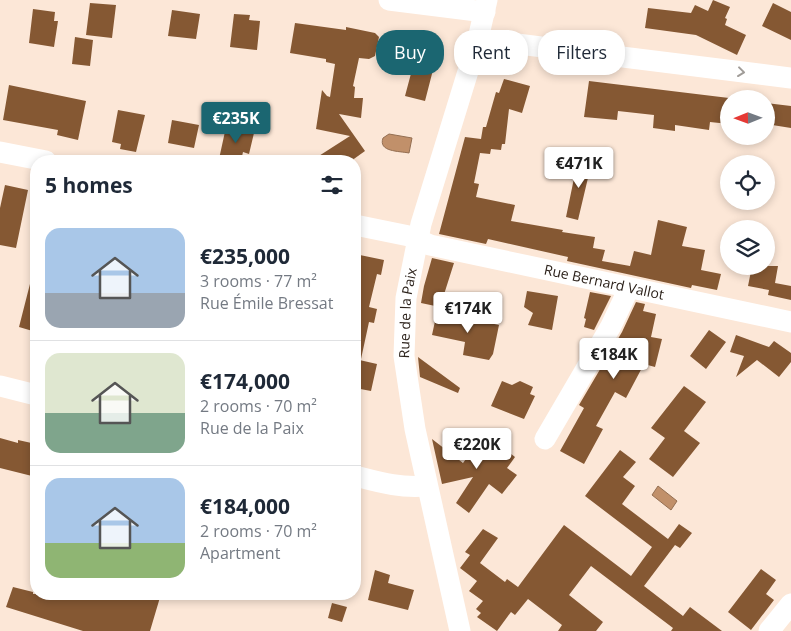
<!DOCTYPE html>
<meta charset="utf-8">
<style>
:root{--surface:#fff;--page:#f6f6f7;--text:#1f2937;--muted:#747a83;--line:#e0e1e3;--accent:#1b6671}
body{margin:0;font-family:"Open Sans",sans-serif;background:var(--page);color:var(--text);height:100vh;display:flex;flex-direction:column;font-size:19px;white-space:nowrap}
*{box-sizing:border-box;margin:0}
p{font-size:16px;color:var(--muted)}
.icon{flex:none;width:28px;height:28px;fill:none;stroke:currentColor;stroke-width:2;stroke-linecap:round;stroke-linejoin:round}
.map{position:relative;flex:1;overflow:hidden}
.drawer{position:absolute;left:30px;top:155px;width:331px;height:445px;display:flex;flex-direction:column;background:var(--surface);border-radius:20px;box-shadow:0 2px 8px #0003}
.drawer>*{flex:none}
.hud{position:absolute;left:376px;top:30px;width:339px;height:45px;display:flex;gap:10px}
.needle{width:32px;rotate:269deg}
.buttons{position:absolute;left:720px;top:90px;display:grid;gap:10px}
.buttons a{display:grid;place-items:center;width:55px;height:55px;border-radius:50%;background:var(--surface);box-shadow:0 2px 8px #0003;font-size:25px}
.price{position:absolute;translate:-50% -42px;padding:0 11px;border-radius:5px;background:#fff;color:#222;font-size:16px;line-height:32px;filter:drop-shadow(0 1px 2px #0008)}
.price::after{content:'';position:absolute;left:50%;top:30px;width:15px;height:11px;margin-left:-8px;background:inherit;clip-path:polygon(0 0,100% 0,50% 100%)}
.price.on{background:var(--accent);color:#fff}
ul{padding:0;list-style:none}
li{display:flex;align-items:center;gap:15px;height:125px;padding:0 15px}
li+li{border-top:1px solid var(--line)}
li span{display:grid;place-items:center;flex:none;width:140px;height:100px;border-radius:15px;color:#555}
li>.icon{margin-inline-start:auto}
span .icon{width:60px;height:60px;fill:#fffc;stroke-width:1}
li b{font-size:21px}
h2{display:flex;justify-content:space-between;align-items:center;height:60px;padding:0 15px;font-size:21px}
.chip{padding:0 18px;border-radius:20px;background:var(--surface);box-shadow:0 2px 8px #0003;font-size:18px;line-height:45px}
.chip.on{background:var(--accent);color:#fff}
.map>svg:first-child{display:block}
.water{fill:#c1906a;stroke:#946f52}
.building{fill:#855833}
.lines{fill:none;stroke-linecap:round;stroke-linejoin:round}
.street{stroke:#fff;stroke-width:21}
.oneway{stroke:#a09c98}
.labels{text-anchor:middle;stroke-width:5;stroke-linejoin:round;paint-order:stroke}
.street-label{font-size:14px;fill:#2c221b;stroke:#fce7d7}
</style>
<div class="map">
<svg width="791" height="631" viewBox="0 0 791 631">
<rect width="100%" height="100%" fill="#fce7d7"/>
<path class="water" d="M 389,134 L 412,138 L 409,153 C 399,151 378,152 383,138 Z
M 658,486 L 677,501 L 671,510 L 652,495 Z"/>
<path class="building" d="M 713,0 L 730,7 L 725,18 L 727,19 L 725,25 L 746,35 L 737,55 L 696,35 L 645,28 L 648,8 L 691,13 L 695,5 L 708,11 Z
M 90,3 L 116,5 L 112,38 L 86,35 Z
M 773,3 L 791,12 L 791,40 L 762,26 Z
M 33,9 L 55,12 L 54,21 L 58,21 L 54,47 L 29,43 Z
M 172,10 L 200,14 L 196,39 L 168,36 Z
M 234,14 L 250,15 L 249,20 L 260,21 L 257,50 L 230,47 Z
M 295,23 L 346,30 L 346,27 L 375,33 L 379,37 L 375,56 L 369,59 L 359,58 L 353,86 L 355,87 L 354,98 L 363,98 L 361,118 L 339,114 L 365,151 L 351,161 L 311,161 L 350,136 L 316,129 L 322,90 L 327,96 L 330,97 L 335,64 L 326,62 L 326,59 L 290,53 Z
M 75,37 L 93,40 L 90,66 L 72,64 Z
M 410,39 L 434,45 L 429,65 L 434,66 L 425,101 L 405,96 L 413,66 L 403,64 Z
M 504,79 L 530,86 L 522,113 L 509,109 L 505,144 L 502,144 L 501,150 L 491,149 L 490,154 L 480,153 L 474,183 L 479,184 L 476,197 L 515,205 L 511,221 L 563,230 L 562,232 L 595,237 L 593,248 L 605,250 L 602,261 L 630,266 L 634,251 L 651,255 L 658,220 L 687,227 L 682,246 L 705,250 L 701,270 L 721,274 L 717,290 L 692,285 L 691,288 L 567,261 L 568,257 L 488,239 L 486,244 L 439,234 L 465,137 L 481,139 L 483,127 L 486,127 L 496,92 L 499,93 Z
M 589,81 L 729,98 L 729,124 L 710,122 L 709,130 L 675,125 L 675,131 L 653,128 L 654,115 L 618,111 L 617,120 L 584,117 Z
M 9,85 L 86,101 L 78,140 L 57,135 L 58,130 L 3,120 Z
M 766,103 L 791,106 L 791,128 L 766,124 Z
M 118,110 L 145,115 L 136,152 L 120,149 L 121,144 L 112,142 Z
M 172,120 L 199,125 L 194,148 L 168,143 Z
M 226,127 L 254,133 L 249,154 L 243,152 L 241,161 L 219,159 Z
M 578,159 L 592,161 L 578,220 L 566,217 Z
M 5,185 L 28,190 L 16,248 L 0,245 L 0,208 Z
M 355,254 L 384,260 L 381,275 L 377,274 L 369,307 L 377,309 L 374,323 L 369,322 L 361,359 L 355,358 Z
M 432,258 L 454,263 L 440,307 L 421,303 L 424,286 Z
M 752,266 L 778,266 L 775,283 L 791,286 L 791,300 L 768,295 L 769,290 L 748,286 Z
M 31,280 L 36,281 L 36,332 L 19,327 Z
M 527,291 L 558,296 L 552,330 L 528,325 L 533,313 L 524,307 Z
M 590,292 L 611,296 L 594,330 L 584,327 L 586,319 L 584,318 Z
M 636,302 L 645,304 L 643,311 L 656,314 L 651,337 L 662,339 L 655,367 L 644,364 L 626,398 L 615,392 L 596,426 L 603,429 L 584,464 L 560,451 L 584,408 L 579,405 L 622,332 Z
M 437,312 L 499,325 L 493,354 L 489,360 L 463,355 L 465,342 L 432,335 Z
M 709,330 L 726,342 L 706,369 L 690,356 Z
M 736,335 L 769,347 L 774,341 L 791,353 L 791,362 L 779,377 L 757,360 L 736,377 L 744,356 L 730,352 Z
M 418,357 L 460,388 L 458,393 L 420,377 Z
M 355,359 L 377,364 L 371,391 L 355,388 Z
M 502,381 L 512,385 L 520,381 L 533,387 L 530,394 L 535,396 L 524,419 L 491,406 Z
M 684,386 L 706,402 L 684,431 L 700,443 L 673,477 L 649,459 L 665,438 L 651,428 Z
M 485,433 L 515,457 L 507,468 L 517,475 L 502,494 L 489,484 L 469,513 L 456,503 L 473,477 L 442,484 L 432,439 L 463,463 Z
M 0,438 L 18,443 L 18,440 L 36,444 L 36,477 L 0,468 Z
M 620,450 L 636,462 L 623,477 L 635,486 L 622,504 L 668,539 L 679,524 L 692,533 L 680,548 L 675,545 L 644,586 L 683,616 L 690,607 L 722,631 L 671,631 L 673,628 L 591,566 L 569,595 L 603,622 L 596,631 L 558,631 L 562,625 L 528,599 L 515,615 L 511,612 L 497,631 L 477,617 L 481,613 L 476,609 L 483,601 L 469,591 L 477,581 L 460,568 L 470,555 L 465,552 L 483,529 L 498,538 L 480,563 L 505,582 L 507,579 L 518,587 L 564,525 L 631,576 L 652,547 L 585,496 Z
M 761,569 L 776,580 L 766,594 L 774,600 L 751,630 L 728,612 Z
M 375,570 L 390,575 L 388,583 L 414,590 L 408,610 L 368,600 Z
M 13,587 L 33,592 L 33,594 L 161,594 L 150,631 L 83,631 L 6,607 Z
M 332,603 L 347,607 L 342,622 L 328,618 Z"/>
<g class="lines">
<g class="street">
<path d="M 389,0 L 485,12"/>
<path d="M 478,39 L 791,78"/>
<path d="M 0,152 L 46,161"/>
<path id="s1" d="M 355,225 L 409,236 L 430,245 L 791,322"/>
<path d="M 0,386 L 36,395"/>
<path d="M 545,439 L 611,326 L 629,288"/>
<path d="M 355,476 C 382,483 399,488 427,486"/>
<path id="s2" d="M 460,631 L 415,429 L 404,356 L 406,298 L 421,224 L 478,39 L 487,0"/>
<path d="M 769,631 L 791,604"/>
</g>
</g>
<defs><path id="oneway-chevron" d="M-2-3.5L2.5 0L-2 3.5" fill="none" stroke-width="1.6" stroke-linecap="round" stroke-linejoin="round" transform="scale(1.25)"/></defs>
<use class="oneway" href="#oneway-chevron" transform="translate(741 72) rotate(7)"/>
<g class="labels">
<g class="street-label">
<text dy="5" stroke="none"><textPath href="#s1" startOffset="256">Rue Bernard Vallot</textPath></text>
<text dy="5" stroke="none"><textPath href="#s2" startOffset="324">Rue de la Paix</textPath></text>
</g>
</g>
</svg>
<div class="buttons">
<a><svg class="needle" viewBox="-14 -14 28 28"><path d="M0-13l5 13h-10z" fill="#e53935"/><path d="M0 13l5-13h-10z" fill="#747a83"/></svg></a>
<a><svg class="icon" aria-label="locate" viewBox="0 0 24 24"><circle cx="12" cy="12" r="6"/><path d="M12 2v4M12 18v4M2 12h4M18 12h4"/></svg></a>
<a><svg class="icon" aria-label="layers" viewBox="0 0 24 24"><path d="M12 4l9 5-9 5-9-5zM3 14l9 5 9-5"/></svg></a>
</div>
<b class="price on" style="left:236px;top:144px">€235K</b>
<b class="price" style="left:579px;top:189px">€471K</b>
<b class="price" style="left:468px;top:334px">€174K</b>
<b class="price" style="left:614px;top:380px">€184K</b>
<b class="price" style="left:477px;top:470px">€220K</b>
<div class="hud">
<a class="chip on">Buy</a>
<a class="chip">Rent</a>
<a class="chip">Filters</a>
</div>
<section class="drawer">
<h2>5 homes<svg class="icon" aria-label="filters" viewBox="0 0 24 24"><path d="M4 7h16M4 17h16"/><circle cx="9" cy="7" r="2"/><circle cx="15" cy="17" r="2"/></svg></h2>
<ul>
<li><span style="background:linear-gradient(#a9c7e8 65%,#9aa5b1 0)"><svg class="icon" aria-label="home" viewBox="0 0 24 24"><path d="M3 11l9-7 9 7M6 9v11h12V9"/></svg></span><div><b>€235,000</b><p>3 rooms · 77 m²</p><p>Rue Émile Bressat</p></div></li>
<li><span style="background:linear-gradient(#dfe7d0 60%,#7fa58c 0)"><svg class="icon" aria-label="home" viewBox="0 0 24 24"><path d="M3 11l9-7 9 7M6 9v11h12V9"/></svg></span><div><b>€174,000</b><p>2 rooms · 70 m²</p><p>Rue de la Paix</p></div></li>
<li><span style="background:linear-gradient(#a9c7e8 65%,#8fb573 0)"><svg class="icon" aria-label="home" viewBox="0 0 24 24"><path d="M3 11l9-7 9 7M6 9v11h12V9"/></svg></span><div><b>€184,000</b><p>2 rooms · 70 m²</p><p>Apartment</p></div></li>
</ul>
</section>
</div>
